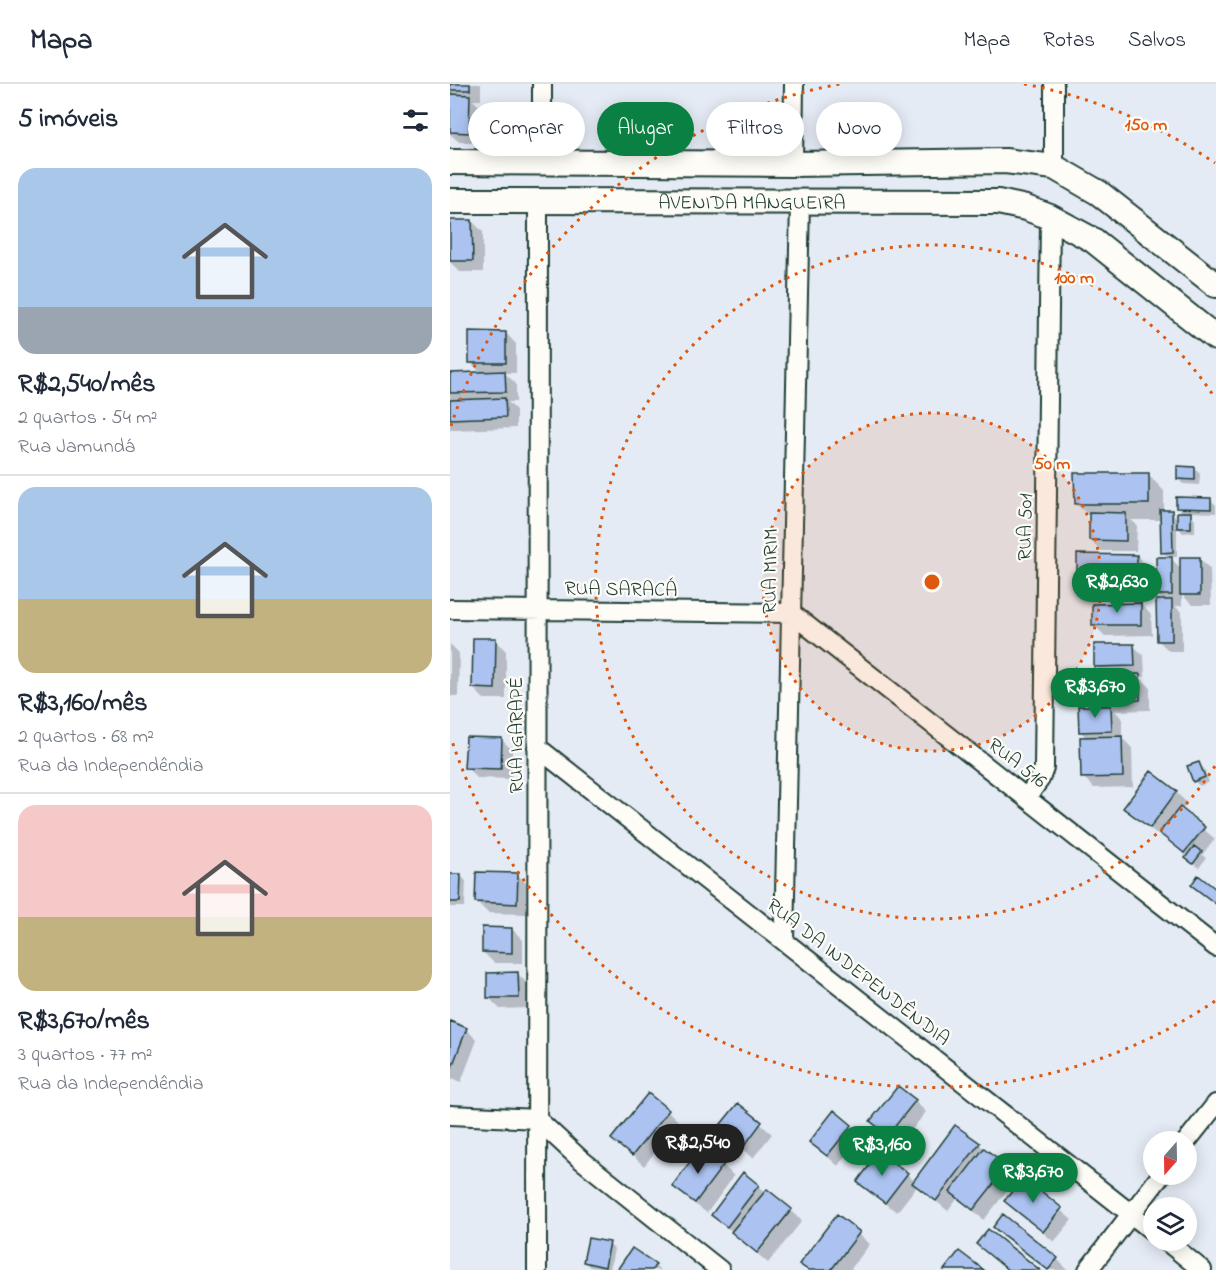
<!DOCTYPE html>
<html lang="pt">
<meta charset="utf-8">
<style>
:root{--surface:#fff;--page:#f6f6f7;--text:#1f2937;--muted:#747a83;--line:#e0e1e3;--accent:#0b8043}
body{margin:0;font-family:"Indie Flower",sans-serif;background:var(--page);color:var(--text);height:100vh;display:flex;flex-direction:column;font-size:22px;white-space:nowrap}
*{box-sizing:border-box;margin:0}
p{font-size:20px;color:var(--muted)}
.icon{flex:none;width:33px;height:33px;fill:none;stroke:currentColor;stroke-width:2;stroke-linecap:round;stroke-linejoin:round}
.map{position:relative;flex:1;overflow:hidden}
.panel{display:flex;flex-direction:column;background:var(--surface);width:450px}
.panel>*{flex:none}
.top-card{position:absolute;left:18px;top:18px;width:570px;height:54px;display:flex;gap:12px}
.needle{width:39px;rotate:200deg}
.controls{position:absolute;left:693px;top:1047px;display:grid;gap:12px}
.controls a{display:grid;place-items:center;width:54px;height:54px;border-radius:50%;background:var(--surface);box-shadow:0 3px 15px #0003;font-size:30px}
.price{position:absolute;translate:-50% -51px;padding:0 14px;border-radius:21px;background:var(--accent);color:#fff;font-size:20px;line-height:39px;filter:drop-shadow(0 2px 3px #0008)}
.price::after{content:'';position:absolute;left:50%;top:36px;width:18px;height:14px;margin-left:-9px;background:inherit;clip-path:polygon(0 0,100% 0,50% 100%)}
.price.selected{background:#222;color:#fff}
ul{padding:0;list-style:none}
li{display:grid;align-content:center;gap:12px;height:318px;padding:0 18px}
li+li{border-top:2px solid var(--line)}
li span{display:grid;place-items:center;height:186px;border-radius:18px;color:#555}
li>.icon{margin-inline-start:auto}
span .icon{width:108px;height:108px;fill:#fffc;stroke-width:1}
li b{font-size:26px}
h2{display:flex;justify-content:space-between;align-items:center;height:72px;padding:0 18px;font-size:26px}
.chip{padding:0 21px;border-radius:27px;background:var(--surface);box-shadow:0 3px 15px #0003;font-size:21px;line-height:54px}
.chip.selected{background:var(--accent);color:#fff}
header{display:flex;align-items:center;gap:36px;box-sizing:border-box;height:84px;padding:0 30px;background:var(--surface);border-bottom:2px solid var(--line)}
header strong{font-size:28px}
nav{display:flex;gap:33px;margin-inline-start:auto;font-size:21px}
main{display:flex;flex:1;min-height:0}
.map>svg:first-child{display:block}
.shadow{fill:#0003}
.building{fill:#acc3f1;stroke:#1f3d34;stroke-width:1.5}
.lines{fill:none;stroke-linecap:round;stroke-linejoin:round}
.minor-casing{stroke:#1f3d34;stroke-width:22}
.tertiary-casing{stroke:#1f3d34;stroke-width:28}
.minor{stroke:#fdfcf7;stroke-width:18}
.tertiary{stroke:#fdfcf7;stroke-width:24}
.ring{fill:none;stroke:#de580e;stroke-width:3;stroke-dasharray:3 6}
.labels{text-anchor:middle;stroke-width:4.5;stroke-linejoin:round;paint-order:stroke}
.street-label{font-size:20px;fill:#1f3d34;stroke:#fdfcf7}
.centre{fill:#de580e;stroke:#fdfcf7;stroke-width:3}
.ring-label{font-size:18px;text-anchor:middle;font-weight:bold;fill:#de580e;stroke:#fdfcf7;stroke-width:4.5;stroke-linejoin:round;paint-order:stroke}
</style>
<header>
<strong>Mapa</strong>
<nav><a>Mapa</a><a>Rotas</a><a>Salvos</a></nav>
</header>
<main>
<section class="panel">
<h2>5 imóveis<svg class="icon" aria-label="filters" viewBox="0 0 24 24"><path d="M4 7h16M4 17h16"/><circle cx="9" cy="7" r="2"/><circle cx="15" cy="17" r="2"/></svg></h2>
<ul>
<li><span style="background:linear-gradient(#a9c7e8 75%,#9aa5b1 0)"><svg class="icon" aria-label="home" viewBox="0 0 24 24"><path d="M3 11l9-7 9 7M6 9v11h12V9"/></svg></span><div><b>R$2,540/mês</b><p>2 quartos · 54 m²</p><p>Rua Jamundá</p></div></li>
<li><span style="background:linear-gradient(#a9c7e8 60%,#c2b280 0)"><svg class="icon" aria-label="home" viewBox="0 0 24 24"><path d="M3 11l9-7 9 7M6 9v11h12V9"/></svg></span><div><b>R$3,160/mês</b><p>2 quartos · 68 m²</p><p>Rua da Independêndia</p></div></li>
<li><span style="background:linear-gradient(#f6c9c9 60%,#c2b280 0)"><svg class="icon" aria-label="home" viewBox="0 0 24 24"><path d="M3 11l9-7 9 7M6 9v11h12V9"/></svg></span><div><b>R$3,670/mês</b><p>3 quartos · 77 m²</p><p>Rua da Independêndia</p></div></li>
</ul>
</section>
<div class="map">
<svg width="766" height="1186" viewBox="0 0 766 1186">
<rect width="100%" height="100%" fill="#e5ebf5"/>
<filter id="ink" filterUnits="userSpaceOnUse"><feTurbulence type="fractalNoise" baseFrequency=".0167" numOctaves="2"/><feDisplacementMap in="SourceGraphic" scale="12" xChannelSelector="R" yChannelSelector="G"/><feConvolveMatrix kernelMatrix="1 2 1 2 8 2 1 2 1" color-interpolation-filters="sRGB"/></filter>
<g filter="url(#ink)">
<path class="shadow" d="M 0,0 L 31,0 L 31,16 L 23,16 L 30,23 L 29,59 L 9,58 L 0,50 Z
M 0,137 L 22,137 L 33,148 L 33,188 L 10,188 L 0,178 Z
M 56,249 L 66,260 L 66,289 L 55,289 L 66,300 L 66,318 L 58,318 L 66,326 L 66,344 L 0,346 L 0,290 L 31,289 L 20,278 Z
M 745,385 L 750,390 L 749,401 L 733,400 L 728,395 Z
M 698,390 L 714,407 L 714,428 L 721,428 L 728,435 L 734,430 L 727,423 L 761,416 L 766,421 L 766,429 L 739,428 L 745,435 L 745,448 L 733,449 L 727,442 L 727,473 L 720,473 L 731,485 L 749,474 L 760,485 L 761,521 L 743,521 L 732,511 L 732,522 L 725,522 L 732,529 L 732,567 L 719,567 L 708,556 L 715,518 L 708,511 L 720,475 L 713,468 L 712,436 L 681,436 L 687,441 L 686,467 L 651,467 L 640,456 L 641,434 L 626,420 Z
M 687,472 L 698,483 L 697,509 L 640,508 L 629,497 Z
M 691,520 L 701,531 L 702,551 L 655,552 L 644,541 Z
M 45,556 L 56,567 L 56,615 L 34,615 L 23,604 Z
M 0,560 L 9,569 L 8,612 L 0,612 Z
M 683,561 L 694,572 L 695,593 L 690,593 L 700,603 L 700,626 L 665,627 L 672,634 L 672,654 L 682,664 L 683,703 L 644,704 L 633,693 L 637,654 L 630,647 L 653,623 L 646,616 L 655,592 L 646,583 Z
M 51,655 L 62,666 L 61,695 L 27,694 L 16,683 Z
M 749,679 L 754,685 L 759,698 L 750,702 L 744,697 Z
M 726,708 L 737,719 L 731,726 L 765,755 L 752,771 L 756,774 L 749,784 L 713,751 L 711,753 L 686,734 L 675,724 Z
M 67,790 L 78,801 L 77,830 L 38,829 L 27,818 Z
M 0,791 L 11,792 L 16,797 L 15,823 L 0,823 Z
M 62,845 L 73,856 L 73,879 L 44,879 L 33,868 Z
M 68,890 L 79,901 L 79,924 L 50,925 L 39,914 Z
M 0,939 L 16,945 L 27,956 L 11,998 L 0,994 Z
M 465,1017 L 476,1028 L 450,1061 L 422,1037 Z
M 288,1021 L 322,1050 L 303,1074 L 269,1045 Z
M 218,1027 L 229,1038 L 194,1082 L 164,1055 Z
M 384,1028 L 412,1053 L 388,1082 L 361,1058 Z
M 529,1060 L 567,1094 L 534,1136 L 508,1114 L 498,1127 L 467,1102 L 447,1128 L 420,1109 L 409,1098 L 457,1090 L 465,1098 Z
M 273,1081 L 284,1092 L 257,1129 L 235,1113 L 224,1102 Z
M 574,1095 L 622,1136 L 604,1158 L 556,1117 Z
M 308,1102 L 315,1109 L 341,1126 L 352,1137 L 318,1179 L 263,1131 Z
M 387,1132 L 420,1160 L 400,1186 L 358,1186 L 351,1179 Z
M 545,1142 L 607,1175 L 618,1186 L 597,1186 Z
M 159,1160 L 164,1165 L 160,1186 L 140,1183 L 134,1178 Z
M 205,1181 L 210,1186 L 169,1186 Z"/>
<path class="building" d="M 0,0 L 20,0 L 20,6 L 0,6 Z
M 0,10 L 20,11 L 19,49 L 0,48 Z
M 0,136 L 22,136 L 23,177 L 0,177 Z
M 19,247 L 56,248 L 56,279 L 19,279 Z
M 55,287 L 56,308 L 0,309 L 0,289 Z
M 55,314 L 56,333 L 0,335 L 0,316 Z
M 727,382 L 745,383 L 745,396 L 727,395 Z
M 624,389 L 699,389 L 699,420 L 625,420 Z
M 726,413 L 761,414 L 761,425 L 726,424 Z
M 710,426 L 722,426 L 723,468 L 711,469 Z
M 639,428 L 676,429 L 676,457 L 639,456 Z
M 727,428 L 741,428 L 741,444 L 727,444 Z
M 627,470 L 687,471 L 687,499 L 627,498 Z
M 706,473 L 722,473 L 722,511 L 707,511 Z
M 730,473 L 750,473 L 750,511 L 730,511 Z
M 706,516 L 722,516 L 722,557 L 707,557 Z
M 691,519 L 691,541 L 642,541 L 642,520 Z
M 23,554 L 46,554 L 45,605 L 22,604 Z
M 644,560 L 684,560 L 685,582 L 644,583 Z
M 690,590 L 690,616 L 645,617 L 644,591 Z
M 628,622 L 661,622 L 662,647 L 629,648 Z
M 672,652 L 673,693 L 631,694 L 630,653 Z
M 16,653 L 52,654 L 51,685 L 14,684 Z
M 749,678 L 755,693 L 743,698 L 737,682 Z
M 701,687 L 727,707 L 700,744 L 673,724 Z
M 730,723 L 755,743 L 734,769 L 709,749 Z
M 744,762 L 752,768 L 743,780 L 735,774 Z
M 26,788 L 68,789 L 67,820 L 25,818 Z
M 0,790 L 11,790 L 10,818 L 0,818 Z
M 748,791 L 766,805 L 766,820 L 741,801 Z
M 32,843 L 62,844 L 62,869 L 32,868 Z
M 68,888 L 69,914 L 37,914 L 37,889 Z
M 0,937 L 17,944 L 0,988 Z
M 448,1002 L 466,1016 L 438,1051 L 420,1037 Z
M 198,1009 L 219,1026 L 182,1072 L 161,1055 Z
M 288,1019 L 312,1038 L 292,1065 L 267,1045 Z
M 384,1026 L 402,1041 L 377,1072 L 359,1058 Z
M 505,1041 L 530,1059 L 486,1117 L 462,1099 Z
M 251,1063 L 274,1080 L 245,1119 L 222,1102 Z
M 534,1064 L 558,1082 L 523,1126 L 500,1108 Z
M 429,1068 L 458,1089 L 435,1119 L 407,1098 Z
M 293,1088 L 309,1101 L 277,1143 L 261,1131 Z
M 574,1093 L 612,1124 L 593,1148 L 554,1117 Z
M 317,1105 L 342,1125 L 307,1169 L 281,1148 Z
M 387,1130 L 410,1148 L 381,1186 L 358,1186 L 349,1180 Z
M 553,1130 L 608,1174 L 598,1186 L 543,1143 Z
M 538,1145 L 590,1186 L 558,1186 L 526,1160 Z
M 138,1154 L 160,1158 L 155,1183 L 133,1178 Z
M 182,1164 L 206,1180 L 202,1186 L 167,1186 Z
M 509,1167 L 534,1186 L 494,1186 Z"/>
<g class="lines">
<defs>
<path id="minor" d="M 604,0 L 604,83
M 92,78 L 92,0
M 343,80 L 344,0
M 0,525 L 341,529 L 766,863
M 87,663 L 704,1148
M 577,713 L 590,695 L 594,684 L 600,133
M 334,856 L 350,118
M 0,1031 L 87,1035 L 129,1074 L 270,1186
M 736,1058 L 766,1020
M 715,1156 L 752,1186
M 87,1186 L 88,117
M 638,1186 L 712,1090"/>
<g id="tertiary">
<path d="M 0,78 L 343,80 L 555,77 L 604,83 L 649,109 L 766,201"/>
<path id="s1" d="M 0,117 L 548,118 L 576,124 L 600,133 L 643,156 L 766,254"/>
</g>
</defs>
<use href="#minor" class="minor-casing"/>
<use href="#tertiary" class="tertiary-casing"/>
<use href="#minor" class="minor"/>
<use href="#tertiary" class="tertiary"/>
</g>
</g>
<circle cx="482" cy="498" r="169" fill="#de580e" fill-opacity=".12"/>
<g class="ring">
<circle cx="482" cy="498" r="169"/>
<path d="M765 682A337 337 0 1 1 765 314"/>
<path d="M765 917A506 506 0 0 1 1 654M1 342A506 506 0 0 1 390 0M574 0A506 506 0 0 1 765 79"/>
</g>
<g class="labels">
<g class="street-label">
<text dy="7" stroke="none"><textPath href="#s1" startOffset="302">AVENIDA MANGUEIRA</textPath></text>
<text transform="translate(574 443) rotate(-89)" y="7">RUA 501</text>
<text transform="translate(319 487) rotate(-89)" y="7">RUA MIRIM</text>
<text transform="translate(171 504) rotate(1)" y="7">RUA SARACÁ</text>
<text transform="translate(65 651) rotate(-90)" y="7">RUA IGARAPÉ</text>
<text transform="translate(568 678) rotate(38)" y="7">RUA 516</text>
<text transform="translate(409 887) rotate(38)" y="7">RUA DA INDEPENDÊNDIA</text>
</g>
</g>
<circle cx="482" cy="498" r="9" class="centre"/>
<g class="ring-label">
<text x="696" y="46">150 m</text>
<text x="624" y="199">100 m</text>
<text x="602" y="385">50 m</text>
</g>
</svg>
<div class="controls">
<a><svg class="needle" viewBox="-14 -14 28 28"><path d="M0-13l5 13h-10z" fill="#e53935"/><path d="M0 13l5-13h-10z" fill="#747a83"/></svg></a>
<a><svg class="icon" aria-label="layers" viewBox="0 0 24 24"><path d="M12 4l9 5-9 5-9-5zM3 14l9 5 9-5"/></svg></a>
</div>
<b class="price" style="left:667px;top:530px">R$2,630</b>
<b class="price" style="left:645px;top:635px">R$3,670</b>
<b class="price selected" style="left:248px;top:1091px">R$2,540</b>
<b class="price" style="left:432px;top:1093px">R$3,160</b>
<b class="price" style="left:583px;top:1120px">R$3,670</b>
<div class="top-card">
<a class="chip">Comprar</a>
<a class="chip selected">Alugar</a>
<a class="chip">Filtros</a>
<a class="chip">Novo</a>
</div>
</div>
</main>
